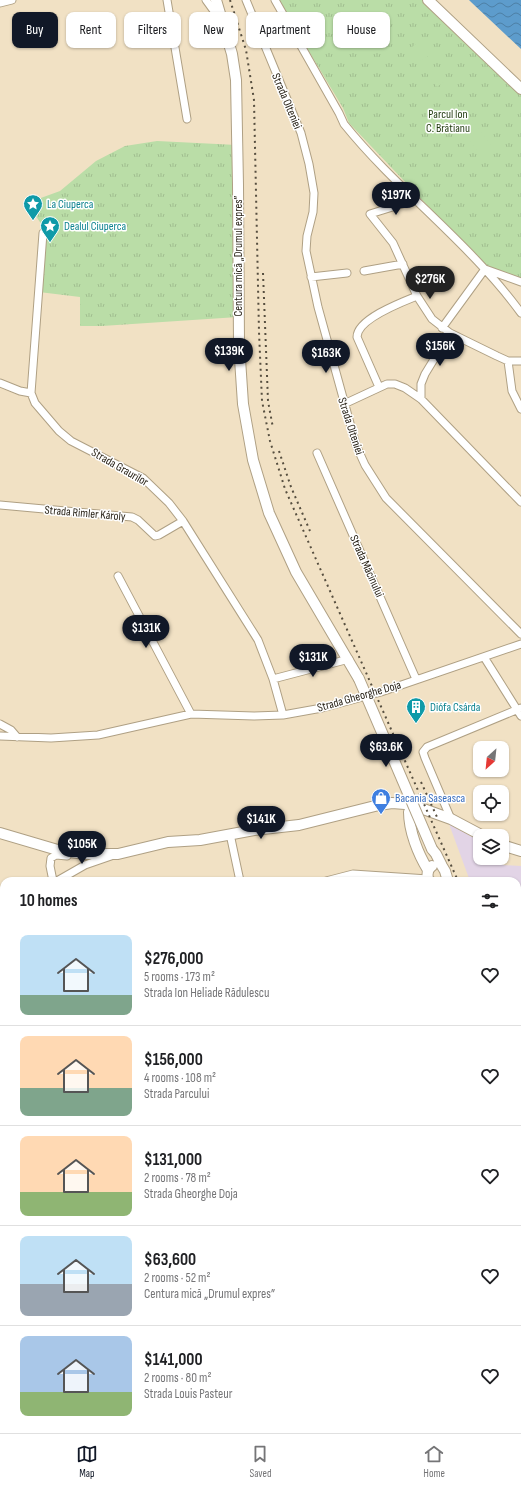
<!DOCTYPE html>
<meta charset="utf-8">
<style>
:root{--surface:#fff;--page:#f2f2f2;--text:#202124;--muted:#757577;--line:#e0e0e0;--accent:#111827}
body{margin:0;font-family:"Sofia Sans Condensed",sans-serif;background:var(--page);color:var(--text);height:100vh;display:flex;flex-direction:column;font-size:15px;white-space:nowrap}
*{box-sizing:border-box;margin:0}
p{font-size:13px;color:var(--muted)}
.icon{flex:none;width:22px;height:22px;fill:none;stroke:currentColor;stroke-width:2;stroke-linecap:round;stroke-linejoin:round}
.map{position:relative;flex:1;overflow:hidden}
.panel{position:absolute;left:0px;top:877px;width:521px;height:556px;display:flex;flex-direction:column;background:var(--surface);border-radius:12px 12px 0 0;box-shadow:0 1px 3px #0004}
.panel>*{flex:none}
.banner{position:absolute;left:12px;top:12px;width:497px;height:36px;display:flex;gap:8px}
.needle{width:26px;rotate:207deg}
.controls{position:absolute;left:473px;top:741px;display:grid;gap:8px}
.controls a{display:grid;place-items:center;width:36px;height:36px;border-radius:8px;background:var(--surface);box-shadow:0 1px 3px #0004;font-size:20px}
.price{position:absolute;translate:-50% -34px;padding:0 9px;border-radius:14px;background:var(--accent);color:#fff;font-size:13px;line-height:26px;filter:drop-shadow(0 1px 2px #0008)}
.price::after{content:'';position:absolute;left:50%;top:24px;width:12px;height:9px;margin-left:-6px;background:inherit;clip-path:polygon(0 0,100% 0,50% 100%)}
.price.active{background:#222;color:#fff}
ul{padding:0;list-style:none}
li{display:flex;align-items:center;gap:12px;height:100px;padding:0 20px}
li+li{border-top:1px solid var(--line)}
li span{display:grid;place-items:center;flex:none;width:112px;height:80px;border-radius:8px;color:#555}
li>.icon{margin-inline-start:auto}
span .icon{width:48px;height:48px;fill:#fffc;stroke-width:1}
li b{font-size:17px}
h2{display:flex;justify-content:space-between;align-items:center;height:48px;padding:0 20px;font-size:17px}
.pill{padding:0 14px;border-radius:8px;background:var(--surface);box-shadow:0 1px 3px #0004;font-size:14px;line-height:36px}
.pill.active{background:var(--accent);color:#fff}
.menu{display:flex;justify-content:space-around;align-items:center;height:56px;border-top:1px solid var(--line);background:var(--surface);font-size:11px;color:var(--muted)}
.menu a{display:grid;justify-items:center;gap:2px}
.menu .active{color:var(--accent)}
.map>svg:first-child{display:block}
.medical{fill:#e2d4e6}
.park{fill:url(#park-tufts)}
.pitch{fill:#badda7}
.water{fill:url(#water-waves)}
.lines{fill:none;stroke-linecap:round;stroke-linejoin:round}
.street-casing{stroke:#afa084;stroke-width:9}
.secondary-casing{stroke:#afa084;stroke-width:12}
.street{stroke:#fff;stroke-width:7}
.secondary{stroke:#fff;stroke-width:10}
.rail{stroke:#564e3f;stroke-width:2;stroke-dasharray:2 4;stroke-linecap:butt}
.secondary-bridge-casing{stroke:#afa084;stroke-width:12;stroke-linecap:butt}
.secondary-bridge{stroke:#fff;stroke-width:10}
.labels{text-anchor:middle;stroke-width:3;stroke-linejoin:round;paint-order:stroke}
.street-label{font-size:12px;fill:#292318;stroke:#fff}
.park-label{font-size:12px;fill:#1e380b;stroke:#fff}
.culture-label{font-size:12px;fill:#0d838f;stroke:#fff;text-anchor:start}
.shop-label{font-size:12px;fill:#366cbe;stroke:#fff;text-anchor:start}
</style>
<div class="map">
<svg width="521" height="1433" viewBox="0 0 521 1433">
<defs>
<pattern id="park-tufts" width="24" height="20" patternUnits="userSpaceOnUse"><rect width="24" height="20" fill="#badda7"/><path d="M3 7l-1-3M5 7V3M7 7l1-3M15 17l-1-3M17 17v-4M19 17l1-3" fill="none" stroke="#a0bd8f"/></pattern>
<pattern id="water-waves" width="16" height="10" patternUnits="userSpaceOnUse"><rect width="16" height="10" fill="#5d9ccc"/><path d="M0 5q4-4 8 0t8 0" fill="none" stroke="#4d7fa5"/></pattern>
</defs>
<rect width="100%" height="100%" fill="#f1e1c4"/>
<path class="medical" d="M 449,824 L 480,841 L 480,858 L 493,858 L 503,865 L 521,866 L 521,1006 L 517,1007 L 517,881 L 470,881 Z"/>
<path class="park" d="M 278,0 L 428,0 L 521,91 L 521,278 L 485,266 L 349,123 L 343,108 Z
M 157,141 L 237,145 L 238,317 L 102,326 L 80,326 L 80,297 L 39,292 L 46,231 L 27,203 L 60,191 L 96,161 L 125,146 Z"/>
<path class="pitch" d="M 419,41 L 430,55 L 421,61 L 411,48 Z
M 436,66 L 447,80 L 437,87 L 427,73 Z
M 464,109 L 491,145 L 479,153 L 452,117 Z"/>
<path class="water" d="M 469,0 L 521,0 L 521,49 L 471,2 Z"/>
<g class="lines">
<defs>
<path id="street" d="M 167,0 L 187,119
M 206,0 L 219,18
M 246,0 L 301,133 L 309,164 L 314,193 L 313,212 L 307,236 L 306,251 L 318,307 L 356,445 L 365,465 L 386,498 L 521,634
M 275,0 L 339,113 L 344,124 C 398,191 470,243 521,313
M 0,3 L 12,0
M 415,200 L 370,214 L 393,243 L 417,296 L 432,319 L 450,333 L 497,356 L 508,361 L 521,361
M 43,233 L 31,393 L 35,403 L 59,431 L 71,441 L 143,478 L 169,503 L 183,521 L 258,640 L 273,679 L 283,715
M 485,269 L 521,282
M 364,271 L 403,264
M 311,277 L 347,273
M 442,328 L 485,269
M 508,361 L 512,391 L 521,409
M 0,383 L 20,391 L 31,393
M 379,387 L 357,337 C 357,319 402,302 417,296
M 421,399 L 421,384 L 425,374 L 450,333
M 344,404 L 387,384 L 395,384 L 405,388 L 421,399 L 521,502
M 317,453 L 416,679
M 0,505 L 132,517 L 138,520 L 155,536 L 159,535 L 183,521
M 118,576 L 191,714
M 484,657 L 521,716
M 273,679 L 349,659
M 0,724 L 11,730 L 17,737
M 0,736 L 51,738 L 98,735 L 191,714 L 254,716 L 283,715 L 322,708 L 381,692 L 521,644
M 451,819 L 425,758 L 423,752 L 427,747 L 521,708
M 230,834 L 240,881
M 53,881 L 50,866 L 51,858 L 56,855 L 67,856
M 57,881 L 85,865 L 111,856
M 326,881 L 353,874 L 428,879
M 0,993 L 4,979
M 521,1142 L 520,1150 L 521,1154
M 517,1212 L 521,1213
M 517,1263 L 521,1264
M 517,1386 L 521,1387
M 496,1429 L 521,1433
M 0,1433 L 1,1433
M 18,1433 L 21,1429
M 243,1433 L 244,1429"/>
<path id="secondary" d="M 216,0 L 232,54 L 236,80 L 238,185 L 239,344 L 243,404 L 253,460 L 269,513 L 296,572 L 359,679
M 428,0 L 521,89
M 415,806 L 451,819 L 483,836
M 409,812 C 409,831 418,854 428,870
M 0,833 L 61,851 L 86,854 L 118,854 L 168,842 L 200,840 L 254,830 L 299,825 L 379,805 L 392,803 L 405,804
M 502,845 L 521,851
M 432,849 L 436,854 L 442,866 L 445,871 L 448,881
M 430,881 L 428,879 C 427,874 427,869 432,866
M 405,1433 L 406,1429"/>
</defs>
<use href="#street" class="street-casing"/>
<use href="#secondary" class="secondary-casing"/>
<use href="#street" class="street"/>
<use href="#secondary" class="secondary"/>
<path class="rail" d="M 230,0 L 246,50 L 254,100 L 259,332 L 262,401 L 270,441 L 285,489 L 458,881
M 263,273 L 268,401 L 273,428
M 279,451 L 291,487 L 310,531
M 421,782 L 437,817
M 418,1433 L 419,1429"/>
<defs>
<path id="secondary-bridge" d="M 359,679 L 432,849"/>
</defs>
<use href="#secondary-bridge" class="secondary-bridge-casing"/>
<use href="#secondary-bridge" class="secondary-bridge"/>
</g>
<defs>
<symbol id="sight-pin" viewBox="-11 -11 22 30"><path d="M0 17L-7.5 6A9.5 9.5 0 1 1 7.5 6Z" fill="#0f9aa8" stroke="#fff"/><path d="M0-6L1.8-2.2L6-1.7L2.9 1.2L3.7 5.4L0 3.3L-3.7 5.4L-2.9 1.2L-6-1.7L-1.8-2.2Z" fill="#fff"/></symbol>
<symbol id="building-pin" viewBox="-11 -11 22 30"><path d="M0 17L-7.5 6A9.5 9.5 0 1 1 7.5 6Z" fill="#0f9aa8" stroke="#fff"/><path d="M-4-6H4V6H1V3H-1V6H-4ZM-2.5-4.3h1.7v1.8h-1.7ZM.8-4.3h1.7v1.8H.8ZM-2.5-1h1.7V.8h-1.7ZM.8-1h1.7V.8H.8Z" fill="#fff"/></symbol>
<symbol id="shop-pin" viewBox="-11 -11 22 30"><path d="M0 17L-7.5 6A9.5 9.5 0 1 1 7.5 6Z" fill="#3f7fe0" stroke="#fff"/><path d="M-5-2.5h2.3a2.7 3.5 0 0 1 5.4 0H5L5.5 6h-11ZM-1.5-2.5h3a1.5 2.3 0 0 0-3 0Z" fill="#fff"/></symbol>
</defs>
<g fill-rule="evenodd">
<use href="#sight-pin" x="22" y="193" width="22" height="30"/>
<use href="#sight-pin" x="39" y="215" width="22" height="30"/>
<use href="#building-pin" x="405" y="696" width="22" height="30"/>
<use href="#shop-pin" x="370" y="787" width="22" height="30"/>
</g>
<g class="labels">
<g class="street-label">
<text transform="translate(287 101) rotate(67)" y="4">Strada Olteniei</text>
<text transform="translate(238 256) rotate(-90)" y="4">Centura mică „Drumul expres”</text>
<text transform="translate(351 426) rotate(72)" y="4">Strada Olteniei</text>
<text transform="translate(120 467) rotate(30)" y="4">Strada Graurilor</text>
<text transform="translate(85 513) rotate(5)" y="4">Strada Rimler Károly</text>
<text transform="translate(367 566) rotate(66)" y="4">Strada Măcinului</text>
<text transform="translate(359 696) rotate(-16)" y="4">Strada Gheorghe Doja</text>
</g>
<g class="park-label">
<text x="448" y="118">Parcul Ion<tspan x="448" dy="14">C. Brătianu</tspan></text>
</g>
<g class="culture-label">
<text x="47" y="208">La Ciuperca</text>
<text x="64" y="230">Dealul Ciuperca</text>
<text x="430" y="711">Diófa Csárda</text>
</g>
<g class="shop-label">
<text x="395" y="802">Bacania Saseasca</text>
</g>
</g>
</svg>
<div class="controls">
<a><svg class="needle" viewBox="-14 -14 28 28"><path d="M0-13l5 13h-10z" fill="#e53935"/><path d="M0 13l5-13h-10z" fill="#757577"/></svg></a>
<a><svg class="icon" aria-label="locate" viewBox="0 0 24 24"><circle cx="12" cy="12" r="6"/><path d="M12 2v4M12 18v4M2 12h4M18 12h4"/></svg></a>
<a><svg class="icon" aria-label="layers" viewBox="0 0 24 24"><path d="M12 4l9 5-9 5-9-5zM3 14l9 5 9-5"/></svg></a>
</div>
<b class="price" style="left:396px;top:216px">$197K</b>
<b class="price active" style="left:430px;top:300px">$276K</b>
<b class="price" style="left:440px;top:367px">$156K</b>
<b class="price" style="left:229px;top:372px">$139K</b>
<b class="price" style="left:326px;top:374px">$163K</b>
<b class="price" style="left:146px;top:649px">$131K</b>
<b class="price" style="left:313px;top:678px">$131K</b>
<b class="price" style="left:386px;top:768px">$63.6K</b>
<b class="price" style="left:261px;top:840px">$141K</b>
<b class="price" style="left:82px;top:865px">$105K</b>
<div class="banner">
<a class="pill active">Buy</a>
<a class="pill">Rent</a>
<a class="pill">Filters</a>
<a class="pill">New</a>
<a class="pill">Apartment</a>
<a class="pill">House</a>
</div>
<section class="panel">
<h2>10 homes<svg class="icon" aria-label="filters" viewBox="0 0 24 24"><path d="M4 7h16M4 17h16"/><circle cx="9" cy="7" r="2"/><circle cx="15" cy="17" r="2"/></svg></h2>
<ul>
<li><span style="background:linear-gradient(#bfe0f5 75%,#7fa58c 0)"><svg class="icon" aria-label="home" viewBox="0 0 24 24"><path d="M3 11l9-7 9 7M6 9v11h12V9"/></svg></span><div><b>$276,000</b><p>5 rooms · 173 m²</p><p>Strada Ion Heliade Rădulescu</p></div><svg class="icon" aria-label="heart" viewBox="0 0 24 24"><path d="M12 20l-8-8c-3-5 5-10 8-4 3-6 11-1 8 4z"/></svg></li>
<li><span style="background:linear-gradient(#ffd9b3 65%,#7fa58c 0)"><svg class="icon" aria-label="home" viewBox="0 0 24 24"><path d="M3 11l9-7 9 7M6 9v11h12V9"/></svg></span><div><b>$156,000</b><p>4 rooms · 108 m²</p><p>Strada Parcului</p></div><svg class="icon" aria-label="heart" viewBox="0 0 24 24"><path d="M12 20l-8-8c-3-5 5-10 8-4 3-6 11-1 8 4z"/></svg></li>
<li><span style="background:linear-gradient(#ffd9b3 70%,#8fb573 0)"><svg class="icon" aria-label="home" viewBox="0 0 24 24"><path d="M3 11l9-7 9 7M6 9v11h12V9"/></svg></span><div><b>$131,000</b><p>2 rooms · 78 m²</p><p>Strada Gheorghe Doja</p></div><svg class="icon" aria-label="heart" viewBox="0 0 24 24"><path d="M12 20l-8-8c-3-5 5-10 8-4 3-6 11-1 8 4z"/></svg></li>
<li><span style="background:linear-gradient(#bfe0f5 60%,#9aa5b1 0)"><svg class="icon" aria-label="home" viewBox="0 0 24 24"><path d="M3 11l9-7 9 7M6 9v11h12V9"/></svg></span><div><b>$63,600</b><p>2 rooms · 52 m²</p><p>Centura mică „Drumul expres”</p></div><svg class="icon" aria-label="heart" viewBox="0 0 24 24"><path d="M12 20l-8-8c-3-5 5-10 8-4 3-6 11-1 8 4z"/></svg></li>
<li><span style="background:linear-gradient(#a9c7e8 70%,#8fb573 0)"><svg class="icon" aria-label="home" viewBox="0 0 24 24"><path d="M3 11l9-7 9 7M6 9v11h12V9"/></svg></span><div><b>$141,000</b><p>2 rooms · 80 m²</p><p>Strada Louis Pasteur</p></div><svg class="icon" aria-label="heart" viewBox="0 0 24 24"><path d="M12 20l-8-8c-3-5 5-10 8-4 3-6 11-1 8 4z"/></svg></li>
</ul>
</section>
</div>
<nav class="menu">
<a class="active"><svg class="icon" aria-label="map" viewBox="0 0 24 24"><path d="M3 6l6-2 6 2 6-2v14l-6 2-6-2-6 2zM9 4v14M15 6v14"/></svg>Map</a>
<a><svg class="icon" aria-label="saved" viewBox="0 0 24 24"><path d="M7 4h10v16l-5-4-5 4z"/></svg>Saved</a>
<a><svg class="icon" aria-label="home" viewBox="0 0 24 24"><path d="M3 11l9-7 9 7M6 9v11h12V9"/></svg>Home</a>
</nav>
